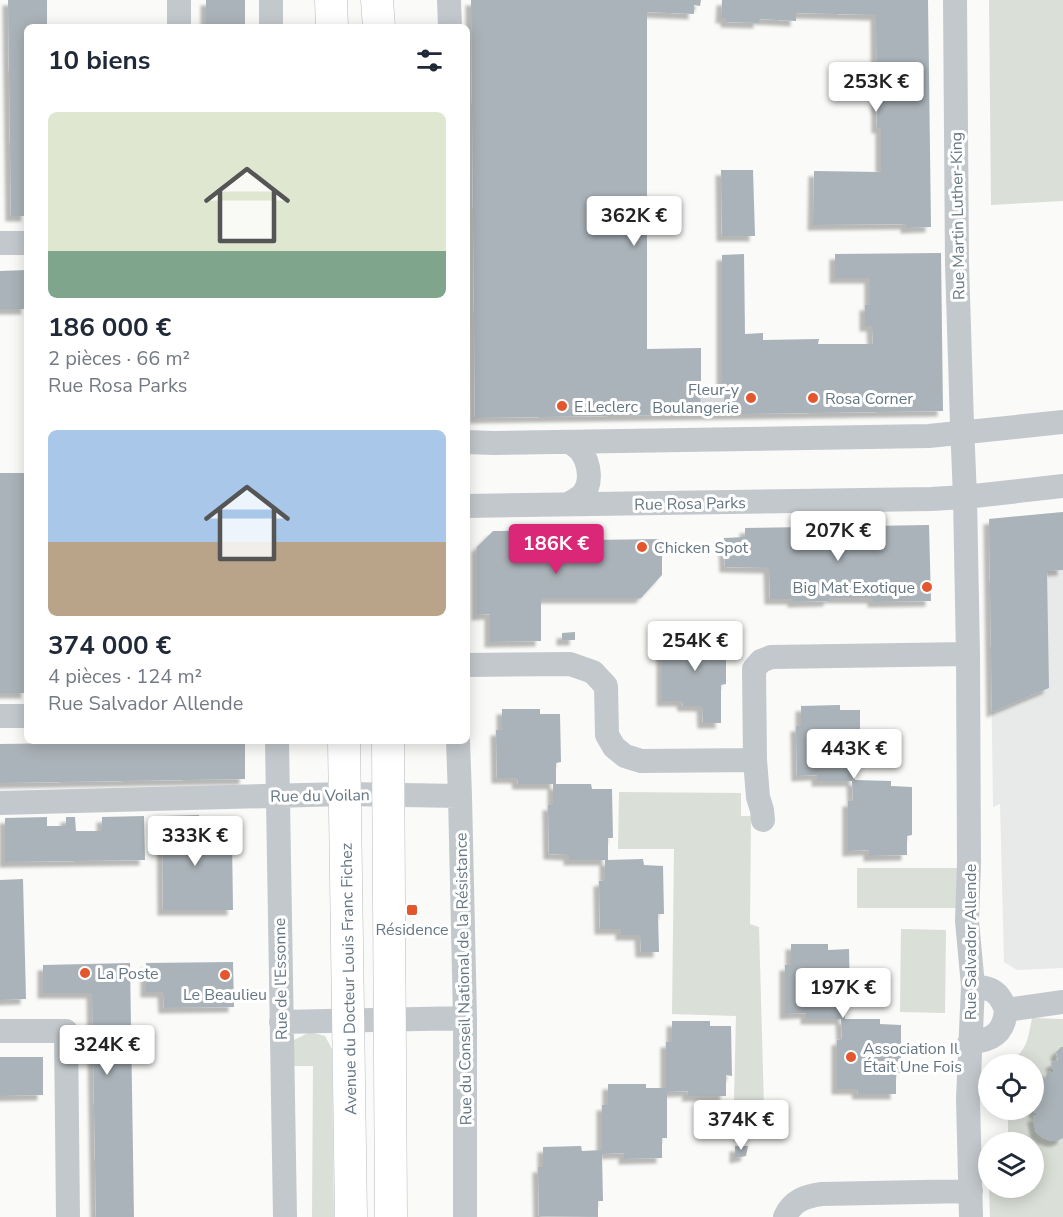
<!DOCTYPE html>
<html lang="fr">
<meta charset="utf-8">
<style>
:root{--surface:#fff;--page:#f6f6f7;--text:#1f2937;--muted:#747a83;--accent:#db2777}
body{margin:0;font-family:"Nunito Sans",sans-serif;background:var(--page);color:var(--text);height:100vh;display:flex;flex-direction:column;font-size:22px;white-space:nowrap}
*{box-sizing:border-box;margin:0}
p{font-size:20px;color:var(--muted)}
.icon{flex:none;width:33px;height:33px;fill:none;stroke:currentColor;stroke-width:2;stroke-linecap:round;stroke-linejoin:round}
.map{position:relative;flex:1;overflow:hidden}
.drawer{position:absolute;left:24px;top:24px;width:446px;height:720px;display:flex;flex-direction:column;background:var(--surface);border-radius:9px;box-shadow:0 3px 15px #0003}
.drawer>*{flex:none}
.tools{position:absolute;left:978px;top:1054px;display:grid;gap:12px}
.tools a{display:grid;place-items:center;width:66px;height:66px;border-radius:50%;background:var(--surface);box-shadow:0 3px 15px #0003;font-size:30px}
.price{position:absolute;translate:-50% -51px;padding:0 14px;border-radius:6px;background:#fff;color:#222;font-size:20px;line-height:39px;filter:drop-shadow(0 2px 3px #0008)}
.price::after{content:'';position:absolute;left:50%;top:36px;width:18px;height:14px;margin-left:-9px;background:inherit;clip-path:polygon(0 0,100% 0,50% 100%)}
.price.selected{background:var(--accent);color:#fff}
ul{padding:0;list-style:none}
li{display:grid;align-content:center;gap:12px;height:318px;padding:0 24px}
li span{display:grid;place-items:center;height:186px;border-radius:9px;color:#555}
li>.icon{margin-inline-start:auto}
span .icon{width:108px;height:108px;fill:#fffc;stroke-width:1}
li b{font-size:26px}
h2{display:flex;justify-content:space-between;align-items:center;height:72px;padding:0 24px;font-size:26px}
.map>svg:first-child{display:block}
.built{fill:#e8e9e9}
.green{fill:#dadfd7}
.building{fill:#aab3b9;filter:url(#shadow)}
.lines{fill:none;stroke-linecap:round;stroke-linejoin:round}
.minor-tunnel{stroke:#d5d9db;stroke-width:24;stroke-dasharray:24 12;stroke-linecap:butt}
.major-casing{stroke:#b5babe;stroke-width:33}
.minor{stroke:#c3c8cc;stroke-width:24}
.major{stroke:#fff;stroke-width:32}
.poi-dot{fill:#e4572e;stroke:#fff;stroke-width:2}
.labels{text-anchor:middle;stroke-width:6;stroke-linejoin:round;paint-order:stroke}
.street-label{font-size:16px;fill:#657683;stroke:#fff}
.poi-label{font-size:16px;fill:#657683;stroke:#fff;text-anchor:start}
</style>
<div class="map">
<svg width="1063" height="1217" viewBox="0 0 1063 1217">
<defs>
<filter id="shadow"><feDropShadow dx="-5.5" dy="5.5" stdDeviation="1.5" flood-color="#0004"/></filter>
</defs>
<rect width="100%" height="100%" fill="#fafaf8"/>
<path class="built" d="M 1063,512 L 1063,968 L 1017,970 L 1004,962 L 1000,804 L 993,807 L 989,519 Z"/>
<path class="green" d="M 989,0 L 1063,0 L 1063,201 L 991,205 Z
M 619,792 L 741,793 L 741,816 L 751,816 L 750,924 L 759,927 L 764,1108 L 744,1109 L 744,1142 L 733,1141 L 736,1016 L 672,1014 L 674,849 L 618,849 Z
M 857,868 L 957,868 L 957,908 L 857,908 Z
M 901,929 L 946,930 L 945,1013 L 900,1012 Z
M 1032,1018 L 1063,1019 L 1063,1217 L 990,1217 L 989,1188 L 1034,1188 L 1034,1143 L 1008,1143 L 1008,1110 L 1034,1110 L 1034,1065 L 1009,1065 L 1009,1062 C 1028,1051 1028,1037 1032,1018 Z
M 310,1032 L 325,1036 L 332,1049 L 334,1217 L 312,1217 L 313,1066 L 294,1066 L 294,1040 Z"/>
<path class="building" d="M 8,0 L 47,0 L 47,27 L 27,27 L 27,216 L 11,216 Z
M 206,0 L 245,0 L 245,27 L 206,27 Z
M 471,0 L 701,0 L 700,6 L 694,5 L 694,14 L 647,12 L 647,349 L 701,348 L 701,392 L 722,392 L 722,255 L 744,254 L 745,334 L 763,333 L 763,340 L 819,339 L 818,344 L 873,344 L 872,326 L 865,326 L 865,305 L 870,305 L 870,278 L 835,278 L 835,254 L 941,253 L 943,411 L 475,418 Z
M 722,0 L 928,0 L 931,227 L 906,228 L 906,224 L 813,225 L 814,171 L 881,172 L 881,128 L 877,128 L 876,15 L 796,13 L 796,21 L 759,19 L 759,23 L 726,22 L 726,18 L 721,18 Z
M 721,170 L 753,170 L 755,236 L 722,236 Z
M 27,270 L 27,309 L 0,309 L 0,271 Z
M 0,473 L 26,473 L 27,693 L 0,693 Z
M 1063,512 L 1063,570 L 1047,571 L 1049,688 L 992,712 L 989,519 Z
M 929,525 L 931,601 L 873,602 L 873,598 L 829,598 L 829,601 L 793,602 L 793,599 L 770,599 L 769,568 L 725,567 L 724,538 L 745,537 L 745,528 Z
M 590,530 L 590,540 L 662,539 L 662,575 L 641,598 L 541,598 L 541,641 L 490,642 L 490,614 L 477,615 L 477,547 L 493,531 Z
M 667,631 L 704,631 L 704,636 L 726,636 L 726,684 L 721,685 L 721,723 L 703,723 L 702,706 L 683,706 L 682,701 L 662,701 L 662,652 L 667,652 Z
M 575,632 L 575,640 L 562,640 L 562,633 Z
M 840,705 L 840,710 L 860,710 L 860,759 L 855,759 L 855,780 L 891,781 L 891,786 L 912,787 L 912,835 L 907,836 L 907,855 L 869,856 L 869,850 L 848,851 L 848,801 L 853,801 L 852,781 L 817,781 L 817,775 L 797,776 L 796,726 L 801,726 L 801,706 Z
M 502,709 L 540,709 L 540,714 L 560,714 L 561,762 L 556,763 L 556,784 L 591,784 L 592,789 L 612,789 L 613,838 L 608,838 L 608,860 L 643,859 L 644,865 L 663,866 L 664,914 L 658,914 L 659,952 L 641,952 L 640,935 L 621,935 L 621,929 L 600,929 L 599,881 L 605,880 L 605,860 L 569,860 L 569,855 L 549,854 L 548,805 L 553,805 L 553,784 L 518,784 L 517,778 L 497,778 L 496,730 L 502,730 Z
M 245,741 L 245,779 L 0,783 L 0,744 Z
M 199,815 L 200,840 L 232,839 L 233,910 L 163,910 L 162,816 Z
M 144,816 L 145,860 L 5,862 L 5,818 L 47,817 L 47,826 L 66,826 L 66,817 L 75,817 L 76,831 L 102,831 L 102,817 Z
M 23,879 L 26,999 L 0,1000 L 0,880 Z
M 791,944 L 828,944 L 828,950 L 849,949 L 850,997 L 844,997 L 845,1019 L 880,1019 L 880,1024 L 901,1025 L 901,1073 L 896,1073 L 896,1094 L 858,1094 L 857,1089 L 837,1089 L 837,1040 L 842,1039 L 841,1019 L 806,1019 L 806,1013 L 785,1014 L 785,965 L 791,965 Z
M 233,962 L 234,1007 L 164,1008 L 163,992 L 146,992 L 146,963 Z
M 130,963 L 134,1217 L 96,1217 L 92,993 L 43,993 L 43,965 Z
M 672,1021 L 710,1021 L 710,1026 L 731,1026 L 732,1076 L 726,1075 L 726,1096 L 687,1096 L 688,1091 L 667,1092 L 667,1138 L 662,1138 L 662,1158 L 624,1159 L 624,1153 L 602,1154 L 603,1201 L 598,1201 L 598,1217 L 539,1216 L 538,1167 L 543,1167 L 543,1147 L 581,1146 L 582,1151 L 602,1150 L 602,1105 L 608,1105 L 608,1084 L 646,1084 L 646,1088 L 666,1088 L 666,1042 L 672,1042 Z
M 1061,1047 L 1063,1047 L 1063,1138 L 1057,1141 L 1052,1141 L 1043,1138 L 1036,1132 L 1033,1118 L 1034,1115 L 1037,1116 L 1038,1114 L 1034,1112 L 1034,1106 L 1048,1071 L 1054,1073 L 1051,1063 L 1058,1060 L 1056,1052 Z
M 0,1057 L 43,1057 L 43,1095 L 0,1096 Z
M 735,1146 L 748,1146 L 746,1156 L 735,1158 Z"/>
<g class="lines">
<path class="minor-tunnel" d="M 712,392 L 713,414"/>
<defs>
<path id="major" d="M 331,0 L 332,27
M 377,0 L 379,27
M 344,741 L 351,1217
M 388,741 L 391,1217"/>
</defs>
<use href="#major" class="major-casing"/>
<path class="minor" d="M 179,0 L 179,27
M 271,0 L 271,27
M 449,0 L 450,27
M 955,0 L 957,264 L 962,424 L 965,497 L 968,654 L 969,863 L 967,921 L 973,986 L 968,1099 L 971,1217
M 0,243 L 27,243
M 466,442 L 494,443 L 929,436 L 1063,422
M 568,504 C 572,502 577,499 581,496 C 593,485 590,464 581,451 C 578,448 574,445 570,442
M 466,506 L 931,499 L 965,497 L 1063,486
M 466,665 L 570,664 L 593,672 L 606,686 L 607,735 L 614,747 L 625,756 L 641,761 L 755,760 L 754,669 L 761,661 L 771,657 L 968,654
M 0,716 L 27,716
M 277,741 L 285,1217
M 458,741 L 460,796 L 465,1018 L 465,1217
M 755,760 L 758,797 L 762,810 L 763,820
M 0,803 L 345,794 L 460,796
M 973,986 C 992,988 999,991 1006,1010
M 281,1022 L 465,1018
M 0,1031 L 66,1031 L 68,1217
M 969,1043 C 992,1040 1004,1034 1006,1010 L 1063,1002
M 785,1217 C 792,1201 805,1196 822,1194 L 971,1191"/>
<use href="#major" class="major"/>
</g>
<g class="poi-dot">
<circle cx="751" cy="398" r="6"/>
<circle cx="813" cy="398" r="6"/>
<circle cx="562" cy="406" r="6"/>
<circle cx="642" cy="547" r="6"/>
<circle cx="927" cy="587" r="6"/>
<rect x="406" y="904" width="12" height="12" rx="3"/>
<circle cx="85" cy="973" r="6"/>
<circle cx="225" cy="975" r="6"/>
<circle cx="851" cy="1057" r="6"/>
</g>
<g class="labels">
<g class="street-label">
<text transform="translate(957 216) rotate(-91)" y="6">Rue Martin Luther-King</text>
<text transform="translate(690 503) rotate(-1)" y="6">Rue Rosa Parks</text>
<text transform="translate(320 795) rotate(-1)" y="6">Rue du Voilan</text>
<text transform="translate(970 942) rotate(-90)" y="6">Rue Salvador Allende</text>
<text transform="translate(280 979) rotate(-91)" y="6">Rue de l'Essonne</text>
<text transform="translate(348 979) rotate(-91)" y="6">Avenue du Docteur Louis Franc Fichez</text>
<text transform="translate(463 979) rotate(-91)" y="6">Rue du Conseil National de la Résistance</text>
</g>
<g class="poi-label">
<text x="739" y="395" text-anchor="end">Fleur-y<tspan x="739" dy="18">Boulangerie</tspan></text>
<text x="825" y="404">Rosa Corner</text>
<text x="574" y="412">E.Leclerc</text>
<text x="654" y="553">Chicken Spot</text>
<text x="915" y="593" text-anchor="end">Big Mat Exotique</text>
<text x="412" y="935" text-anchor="middle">Résidence</text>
<text x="97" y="979">La Poste</text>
<text x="225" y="1000" text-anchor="middle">Le Beaulieu</text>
<text x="863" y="1054">Association Il<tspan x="863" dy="18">Était Une Fois</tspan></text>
</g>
</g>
</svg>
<div class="tools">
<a><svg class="icon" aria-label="locate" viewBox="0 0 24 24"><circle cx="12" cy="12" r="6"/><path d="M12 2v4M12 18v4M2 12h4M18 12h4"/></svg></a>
<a><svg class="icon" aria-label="layers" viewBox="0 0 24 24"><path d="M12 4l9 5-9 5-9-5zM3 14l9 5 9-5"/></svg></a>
</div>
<b class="price" style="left:876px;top:113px">253K €</b>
<b class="price" style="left:634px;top:247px">362K €</b>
<b class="price" style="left:838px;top:562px">207K €</b>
<b class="price selected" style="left:556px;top:575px">186K €</b>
<b class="price" style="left:695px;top:672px">254K €</b>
<b class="price" style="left:854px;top:780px">443K €</b>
<b class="price" style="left:195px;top:867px">333K €</b>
<b class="price" style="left:843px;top:1019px">197K €</b>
<b class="price" style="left:107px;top:1076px">324K €</b>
<b class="price" style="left:741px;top:1151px">374K €</b>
<section class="drawer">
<h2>10 biens<svg class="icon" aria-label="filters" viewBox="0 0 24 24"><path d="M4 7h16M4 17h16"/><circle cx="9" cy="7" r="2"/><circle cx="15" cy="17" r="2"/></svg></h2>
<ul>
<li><span style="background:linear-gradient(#dfe7d0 75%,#7fa58c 0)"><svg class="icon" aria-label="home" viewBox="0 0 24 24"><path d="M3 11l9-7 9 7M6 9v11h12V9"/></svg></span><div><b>186 000 €</b><p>2 pièces · 66 m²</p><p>Rue Rosa Parks</p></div></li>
<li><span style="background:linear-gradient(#a9c7e8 60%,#b9a48a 0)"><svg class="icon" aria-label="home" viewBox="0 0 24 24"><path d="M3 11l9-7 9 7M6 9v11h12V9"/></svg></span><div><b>374 000 €</b><p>4 pièces · 124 m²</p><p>Rue Salvador Allende</p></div></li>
</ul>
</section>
</div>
